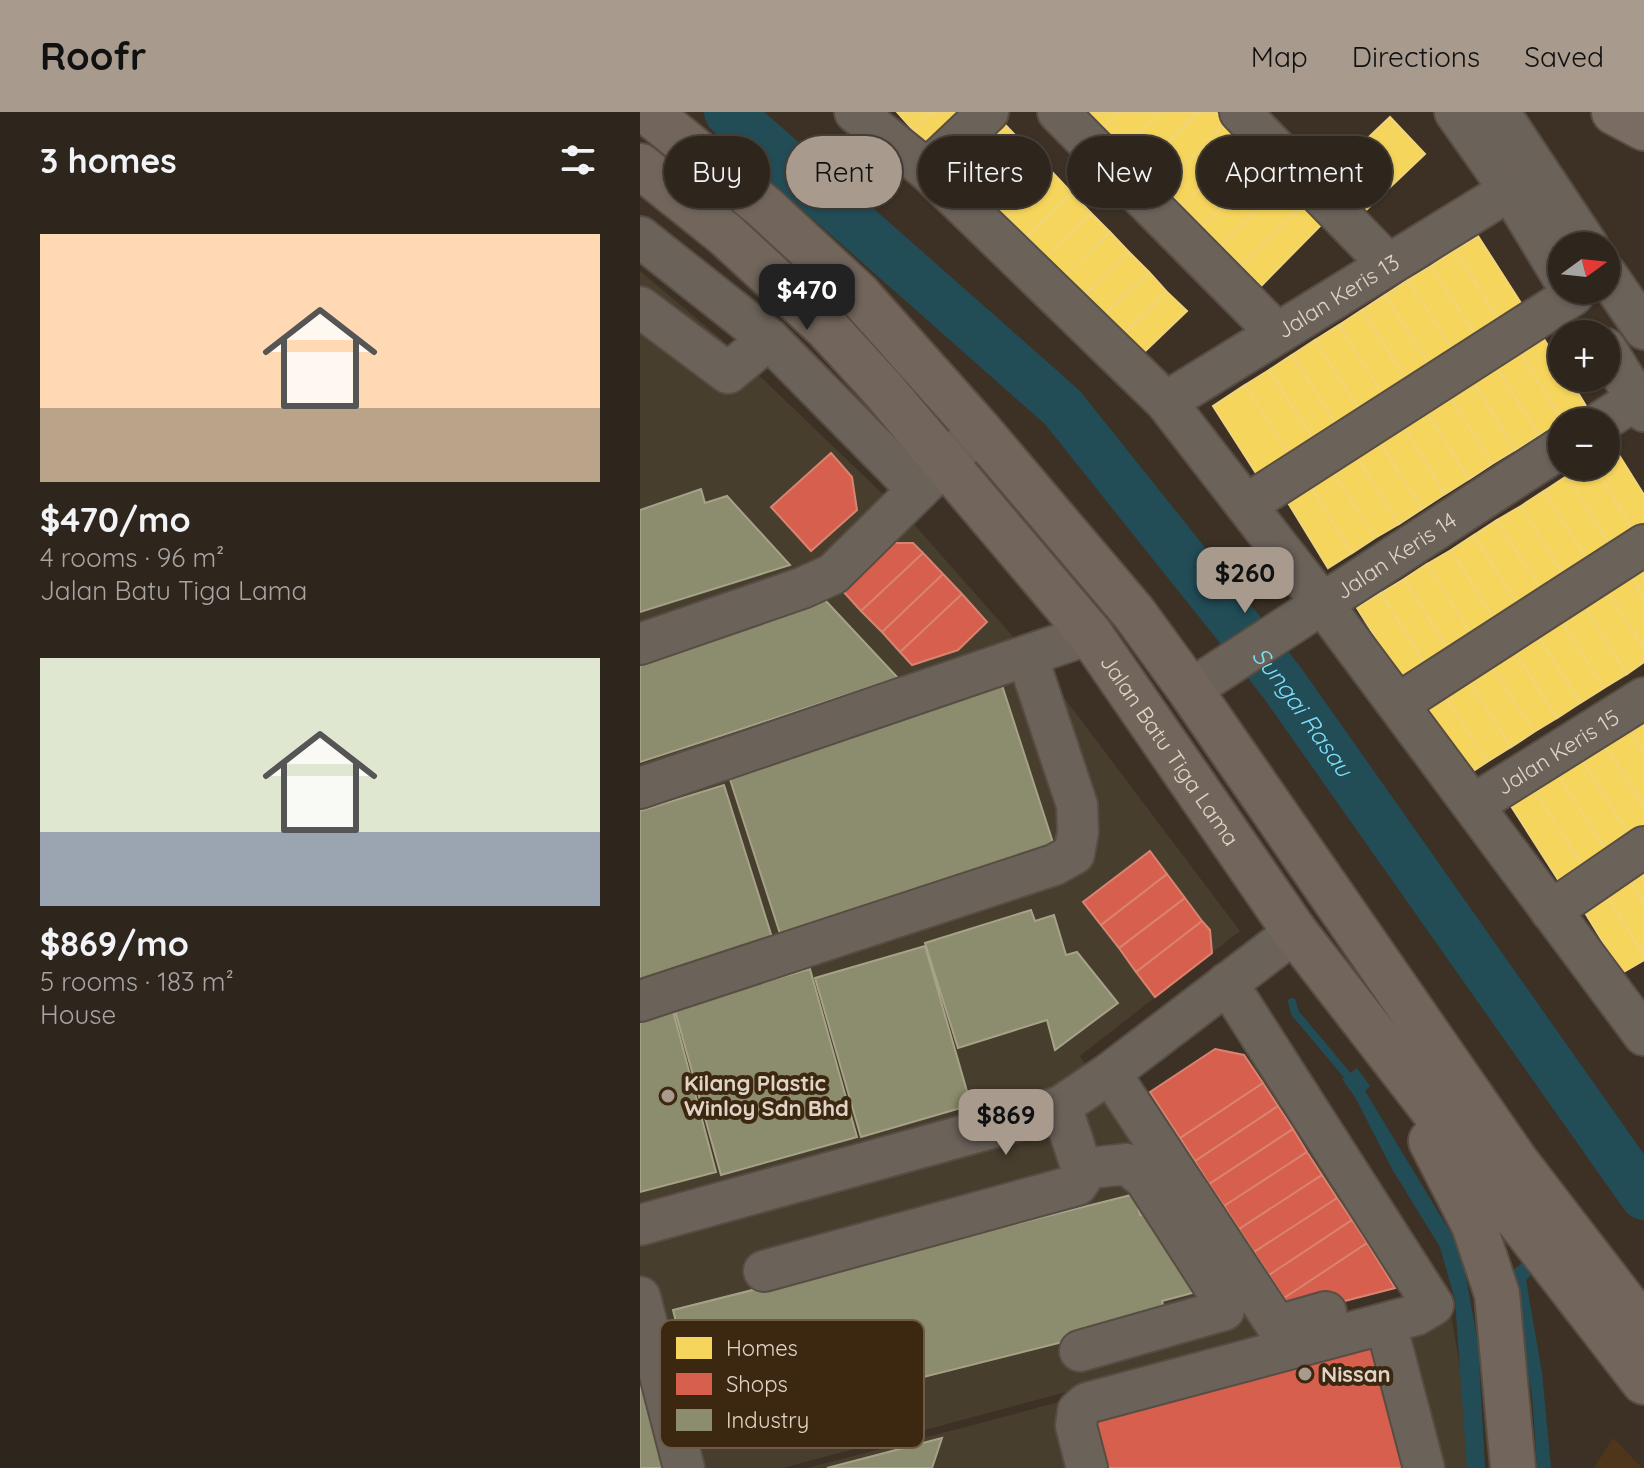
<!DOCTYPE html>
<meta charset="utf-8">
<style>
:root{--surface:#2e251c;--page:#3a3129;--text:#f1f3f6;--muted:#a7a5a3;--line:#49423b;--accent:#a89b8e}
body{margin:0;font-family:Quicksand,sans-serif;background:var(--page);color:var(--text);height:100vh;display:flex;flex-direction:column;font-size:30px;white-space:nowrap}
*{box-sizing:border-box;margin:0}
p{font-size:26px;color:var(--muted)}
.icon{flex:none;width:44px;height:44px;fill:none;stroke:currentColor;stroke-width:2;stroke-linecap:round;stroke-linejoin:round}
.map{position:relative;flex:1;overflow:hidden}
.side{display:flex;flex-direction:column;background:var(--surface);width:640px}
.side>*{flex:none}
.guide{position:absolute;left:24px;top:24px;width:760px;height:72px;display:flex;gap:16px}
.needle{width:52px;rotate:75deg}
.buttons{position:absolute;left:908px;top:120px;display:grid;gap:16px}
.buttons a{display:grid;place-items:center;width:72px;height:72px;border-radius:50%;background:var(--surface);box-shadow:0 2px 6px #0004,0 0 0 2px var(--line);font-size:40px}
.price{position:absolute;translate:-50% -68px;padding:0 18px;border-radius:16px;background:var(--accent);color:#111;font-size:26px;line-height:52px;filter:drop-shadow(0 2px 4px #0008)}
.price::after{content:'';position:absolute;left:50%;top:48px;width:24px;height:18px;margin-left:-12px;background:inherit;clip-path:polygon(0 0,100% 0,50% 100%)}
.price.current{background:#222;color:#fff}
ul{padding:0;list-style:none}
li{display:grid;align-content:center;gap:16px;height:424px;padding:0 40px}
li span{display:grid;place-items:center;height:248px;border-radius:0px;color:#555}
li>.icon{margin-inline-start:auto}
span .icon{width:144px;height:144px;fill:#fffc;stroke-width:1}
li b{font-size:34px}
h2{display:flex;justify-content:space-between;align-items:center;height:96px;padding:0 40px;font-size:34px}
.tag{padding:0 28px;border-radius:36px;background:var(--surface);box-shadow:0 2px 6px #0004,0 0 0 2px var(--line);font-size:28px;line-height:72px}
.tag.current{background:var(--accent);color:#111}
header{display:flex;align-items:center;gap:48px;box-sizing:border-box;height:112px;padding:0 40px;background:var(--accent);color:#111}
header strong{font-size:38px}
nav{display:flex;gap:44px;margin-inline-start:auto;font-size:28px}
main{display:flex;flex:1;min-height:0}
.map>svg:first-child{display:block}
.built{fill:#4f361b}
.industrial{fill:#473e2e}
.water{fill:#224d57}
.homes{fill:#f6d55c;stroke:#f0d57c;stroke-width:2}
.shops{fill:#d6604d;stroke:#d98371;stroke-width:2}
.industry{fill:#8c8c6e;stroke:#a6a288;stroke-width:2}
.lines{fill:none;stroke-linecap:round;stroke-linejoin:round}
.stream{stroke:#224d57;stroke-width:8}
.river{stroke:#224d57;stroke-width:48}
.minor-casing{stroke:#574d43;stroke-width:44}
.major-casing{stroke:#574d43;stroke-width:48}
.highway-casing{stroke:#574d43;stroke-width:48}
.minor{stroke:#6b625a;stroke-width:40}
.major{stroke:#72665c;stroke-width:44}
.highway{stroke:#7a6c62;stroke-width:44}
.poi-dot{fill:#a89b8e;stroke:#3c2711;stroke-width:3}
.labels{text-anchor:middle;stroke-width:8;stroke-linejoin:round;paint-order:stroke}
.street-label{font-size:22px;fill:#e1d4c6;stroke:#3c2711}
.poi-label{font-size:22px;font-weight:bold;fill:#e1d4c6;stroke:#3c2711;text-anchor:start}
.water-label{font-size:24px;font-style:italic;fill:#7cdef7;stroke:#3c2711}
.key{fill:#3c2711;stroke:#6e5b47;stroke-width:2}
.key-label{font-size:22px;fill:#e1d4c6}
</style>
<header>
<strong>Roofr</strong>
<nav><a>Map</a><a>Directions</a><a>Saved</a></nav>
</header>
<main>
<section class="side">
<h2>3 homes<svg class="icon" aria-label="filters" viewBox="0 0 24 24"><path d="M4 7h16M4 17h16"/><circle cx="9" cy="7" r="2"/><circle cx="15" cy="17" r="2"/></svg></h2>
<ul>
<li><span style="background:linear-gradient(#ffd9b3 70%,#b9a48a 0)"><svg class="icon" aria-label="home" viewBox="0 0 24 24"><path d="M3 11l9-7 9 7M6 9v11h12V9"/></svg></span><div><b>$470/mo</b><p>4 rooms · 96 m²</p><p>Jalan Batu Tiga Lama</p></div></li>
<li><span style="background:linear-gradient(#dfe7d0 70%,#9aa5b1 0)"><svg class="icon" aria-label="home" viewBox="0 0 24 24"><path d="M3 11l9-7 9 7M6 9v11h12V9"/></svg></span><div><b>$869/mo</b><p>5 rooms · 183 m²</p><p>House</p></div></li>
</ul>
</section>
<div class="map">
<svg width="1004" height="1356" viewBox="0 0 1004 1356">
<rect width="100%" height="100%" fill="#3d3125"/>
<path class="built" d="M 973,1326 L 1002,1356 L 954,1356 Z"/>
<path class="industrial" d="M 0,159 L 81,227 L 272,410 L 407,563 L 600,819 L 440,944 L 627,1226 L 143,1356 L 0,1356 Z
M 808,1185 L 837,1356 L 167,1356 L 322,1316 Z"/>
<path class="water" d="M 717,956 L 730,974 L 725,979 L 817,1131 L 823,1149 L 838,1231 L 845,1356 L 827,1356 L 815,1188 L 800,1135 L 752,1057 L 715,985 L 702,967 Z
M 883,1150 L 891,1163 L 886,1168 L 902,1261 L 911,1356 L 897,1356 L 892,1282 L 869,1161 Z"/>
<path class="homes" d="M 257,0 L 292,0 L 274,19 Z
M 292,0 L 327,0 L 291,37 L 274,19 Z
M 448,0 L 479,0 L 463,16 Z
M 479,0 L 519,0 L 483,36 L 463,16 Z
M 519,0 L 558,0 L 503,56 L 483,36 Z
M 558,0 L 576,0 L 586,11 L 522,75 L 503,56 Z
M 355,2 L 374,22 L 328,67 L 309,47 Z
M 750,5 L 785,42 L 725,99 L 689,63 Z
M 586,11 L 606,30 L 542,95 L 522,75 Z
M 374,22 L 394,41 L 348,86 L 328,67 Z
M 606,30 L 626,50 L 562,115 L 542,95 Z
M 394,41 L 413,61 L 367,106 L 348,86 Z
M 626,50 L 645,70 L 581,134 L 562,115 Z
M 413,61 L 432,81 L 386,126 L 367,106 Z
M 645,70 L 665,90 L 601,154 L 581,134 Z
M 432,81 L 451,101 L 405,146 L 386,126 Z
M 665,90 L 685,109 L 621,174 L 601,154 Z
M 451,101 L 470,120 L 424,165 L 405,146 Z
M 470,120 L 489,140 L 443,185 L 424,165 Z
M 838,124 L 888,202 L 864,217 L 815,138 Z
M 815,138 L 864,217 L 841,232 L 791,154 Z
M 489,140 L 509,160 L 462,205 L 443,185 Z
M 791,154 L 841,232 L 818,246 L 768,168 Z
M 509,160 L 527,180 L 481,224 L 462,205 Z
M 768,168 L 818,246 L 795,262 L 745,183 Z
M 527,180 L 547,199 L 500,244 L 481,224 Z
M 745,183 L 795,262 L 772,277 L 722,198 Z
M 722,198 L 772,277 L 748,291 L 699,213 Z
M 699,213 L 748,291 L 725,307 L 675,228 Z
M 899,219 L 922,256 L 922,266 L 929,266 L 946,294 L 922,308 L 876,233 Z
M 675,228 L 725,307 L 702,321 L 652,243 Z
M 876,233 L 922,308 L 899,323 L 852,249 Z
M 652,243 L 702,321 L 679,336 L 629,258 Z
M 852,249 L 899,323 L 875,338 L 829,263 Z
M 629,258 L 679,336 L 655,351 L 605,273 Z
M 829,263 L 875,338 L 852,352 L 806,278 Z
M 605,273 L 655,351 L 623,372 L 573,294 Z
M 806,278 L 852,352 L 829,367 L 782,293 Z
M 782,293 L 829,367 L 805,382 L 759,307 Z
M 759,307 L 805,382 L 782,397 L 735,322 Z
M 735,322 L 782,397 L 759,412 L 712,337 Z
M 974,335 L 1004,383 L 1004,413 L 994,419 L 954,354 L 966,354 L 966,340 Z
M 712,337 L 759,412 L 735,426 L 688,352 Z
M 688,352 L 735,426 L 712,441 L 665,366 Z
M 944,354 L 954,354 L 994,419 L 971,434 L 927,364 Z
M 927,364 L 971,434 L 948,449 L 904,379 Z
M 665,366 L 712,441 L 688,456 L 642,381 Z
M 904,379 L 948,449 L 924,464 L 881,394 Z
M 881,394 L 924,464 L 901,478 L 857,408 Z
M 857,408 L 901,478 L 878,493 L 834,423 Z
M 834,423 L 878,493 L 855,508 L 811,438 Z
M 811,438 L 855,508 L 831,522 L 787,452 Z
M 1004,447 L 1004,485 L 987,458 Z
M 787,452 L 831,522 L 808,537 L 764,467 Z
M 987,458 L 1004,485 L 1004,537 L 963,473 Z
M 764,467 L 808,537 L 785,552 L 741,481 Z
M 963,473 L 1004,537 L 1004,550 L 987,562 L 940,488 Z
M 741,481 L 785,552 L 761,566 L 717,496 Z
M 940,488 L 987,562 L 964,576 L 917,502 Z
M 917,502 L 964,576 L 940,591 L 894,517 Z
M 894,517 L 940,591 L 917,606 L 870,532 Z
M 870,532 L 917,606 L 894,620 L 847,547 Z
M 847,547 L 894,620 L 871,635 L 824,561 Z
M 824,561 L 871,635 L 847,650 L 800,576 Z
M 800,576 L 847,650 L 824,665 L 777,591 Z
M 1004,608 L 1004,642 L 989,618 Z
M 989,618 L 1004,642 L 1004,694 L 965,633 Z
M 965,633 L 1004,694 L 1004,714 L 989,723 L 942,648 Z
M 942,648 L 989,723 L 966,738 L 918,663 Z
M 918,663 L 966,738 L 942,753 L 895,679 Z
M 895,679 L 942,753 L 919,769 L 871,694 Z
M 1004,742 L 1004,791 L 982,756 Z
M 982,756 L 1004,791 L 1004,844 L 959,771 Z
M 959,771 L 1004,844 L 1004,848 L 982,861 L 936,786 Z"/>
<path class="shops" d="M 191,341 L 212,365 L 217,398 L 171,439 L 131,395 Z
M 249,431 L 273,431 L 283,441 L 221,499 L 201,477 Z
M 283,441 L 303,462 L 242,520 L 221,499 Z
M 303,462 L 322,482 L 260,540 L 242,520 Z
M 322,482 L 347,510 L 318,538 L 272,553 L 260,540 Z
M 510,739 L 527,762 L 461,813 L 443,790 Z
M 527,762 L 545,786 L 479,836 L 461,813 Z
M 545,786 L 562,809 L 496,860 L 479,836 Z
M 562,809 L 570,818 L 572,841 L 515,885 L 496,860 Z
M 575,937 L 604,943 L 623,971 L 540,1026 L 510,980 Z
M 623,971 L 638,994 L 555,1049 L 540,1026 Z
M 638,994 L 653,1017 L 569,1072 L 555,1049 Z
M 653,1017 L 667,1040 L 584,1094 L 569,1072 Z
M 667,1040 L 682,1063 L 599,1117 L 584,1094 Z
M 682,1063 L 697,1086 L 614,1140 L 599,1117 Z
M 697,1086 L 712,1108 L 629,1163 L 614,1140 Z
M 712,1108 L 727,1131 L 644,1186 L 629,1163 Z
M 727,1131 L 755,1176 L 654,1202 L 644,1186 Z
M 732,1222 L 768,1356 L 458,1356 L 443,1301 Z"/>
<path class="industry" d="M 61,377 L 65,391 L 87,384 L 150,453 L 0,500 L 0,398 Z
M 184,487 L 258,566 L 0,650 L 0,547 Z
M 360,567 L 418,746 L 144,834 L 86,655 Z
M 84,673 L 136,838 L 0,881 L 0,699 Z
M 391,798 L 395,809 L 414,803 L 426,843 L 437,840 L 478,891 L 415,938 L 407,908 L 318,936 L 285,831 Z
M 285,834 L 331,993 L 221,1025 L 175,866 Z
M 170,857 L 217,1025 L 81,1063 L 34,895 Z
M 33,899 L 76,1060 L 0,1080 L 0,909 Z
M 495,1082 L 500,1103 L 534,1095 L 556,1180 L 522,1189 L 526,1204 L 64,1320 L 33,1198 Z
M 0,1242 L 31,1356 L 0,1356 Z
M 302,1326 L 292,1356 L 187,1356 Z"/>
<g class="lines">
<path class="stream" d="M 652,890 L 655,901 L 707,963"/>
<path class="river" id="s1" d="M 88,0 L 422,295 L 641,569 L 1004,1084"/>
<defs>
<g id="minor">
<path d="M 215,0 L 287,58 L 526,290 L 682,491 L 1004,923"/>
<path d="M 418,0 L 637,221"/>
<path d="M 600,0 L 748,152"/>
<path d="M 815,0 L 870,78 L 922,164"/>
<path d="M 859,0 L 948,134"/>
<path d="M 287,58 L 348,0"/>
<path d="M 0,125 L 129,227 L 278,378"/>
<path d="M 966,162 L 1004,217"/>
<path d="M 0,195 L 88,261 L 129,227"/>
<path d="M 966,237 L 1004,299"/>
<path id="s2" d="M 526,290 L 870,78"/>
<path d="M 961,310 L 996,287"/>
<path d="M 606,393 L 933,183"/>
<path d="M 0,532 L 162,476 L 193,462 L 339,318"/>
<path id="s3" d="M 550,578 L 922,335"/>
<path d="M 758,592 L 1004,433"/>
<path d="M 0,676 L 450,522"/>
<path id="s4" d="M 833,693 L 1004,586"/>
<path d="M 911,799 L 1004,735"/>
<path d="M 0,889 L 414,753 L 434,742 L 438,720 L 437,693 L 387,544"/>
<path d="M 470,961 L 637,1214 L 686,1200"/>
<path d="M 0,1113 L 366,1012 L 421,994 L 470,961 L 655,820"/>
<path d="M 124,1159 L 437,1073 L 441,1067 L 442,1057 L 421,994"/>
<path d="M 0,1185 L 44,1356"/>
<path d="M 746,1212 L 784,1356"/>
<path d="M 440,1239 L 584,1198 L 581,1185 L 505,1067 L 487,1052 L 442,1057"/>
<path d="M 447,1356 L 436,1314 L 438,1299 L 447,1291 L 776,1203 L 793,1193 L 587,871"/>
</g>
<g id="major">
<path d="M 8,0 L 124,95 L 218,182 L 339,318 L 494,501 L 550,578 L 877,1051 L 1004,1216"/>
<path id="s5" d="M 0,54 L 85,122 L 186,215 L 241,275 L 450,522 L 655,820 L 1004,1270"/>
<path d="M 791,1029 L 834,1113 L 857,1182 L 873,1356"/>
</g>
<path id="highway" d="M 974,0 L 1004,16"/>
</defs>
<use href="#minor" class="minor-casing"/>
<use href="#major" class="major-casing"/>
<use href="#highway" class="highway-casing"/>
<use href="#minor" class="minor"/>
<use href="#major" class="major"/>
<use href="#highway" class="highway"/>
</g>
<g class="poi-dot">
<circle cx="28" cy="984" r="8"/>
<circle cx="665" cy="1262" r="8"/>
</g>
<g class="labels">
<g class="street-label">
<text dy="8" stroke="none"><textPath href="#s2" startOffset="202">Jalan Keris 13</textPath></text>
<text dy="8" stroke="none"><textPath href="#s3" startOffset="246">Jalan Keris 14</textPath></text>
<text dy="8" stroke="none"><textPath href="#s5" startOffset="792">Jalan Batu Tiga Lama</textPath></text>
<text dy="8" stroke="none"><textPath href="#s4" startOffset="100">Jalan Keris 15</textPath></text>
</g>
<g class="poi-label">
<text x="44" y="979">Kilang Plastic<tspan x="44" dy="25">Winloy Sdn Bhd</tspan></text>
<text x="681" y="1270">Nissan</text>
</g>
<g class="water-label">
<text dy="8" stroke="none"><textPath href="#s1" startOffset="834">Sungai Rasau</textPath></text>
</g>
</g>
<rect x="20" y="1208" width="264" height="128" rx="12" class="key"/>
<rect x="36" y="1225" width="36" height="22" fill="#f6d55c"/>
<rect x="36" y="1261" width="36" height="22" fill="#d6604d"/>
<rect x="36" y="1297" width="36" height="22" fill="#8c8c6e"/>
<g class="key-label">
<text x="86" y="1244">Homes</text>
<text x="86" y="1280">Shops</text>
<text x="86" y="1316">Industry</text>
</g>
</svg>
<div class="buttons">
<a><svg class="needle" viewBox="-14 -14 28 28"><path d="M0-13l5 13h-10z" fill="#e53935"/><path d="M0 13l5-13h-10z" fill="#a7a5a3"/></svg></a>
<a>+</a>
<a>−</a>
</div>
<b class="price current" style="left:167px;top:220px">$470</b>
<b class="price" style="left:605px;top:503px">$260</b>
<b class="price" style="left:366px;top:1045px">$869</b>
<div class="guide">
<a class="tag">Buy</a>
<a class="tag current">Rent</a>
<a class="tag">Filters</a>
<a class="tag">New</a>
<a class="tag">Apartment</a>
</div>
</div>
</main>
